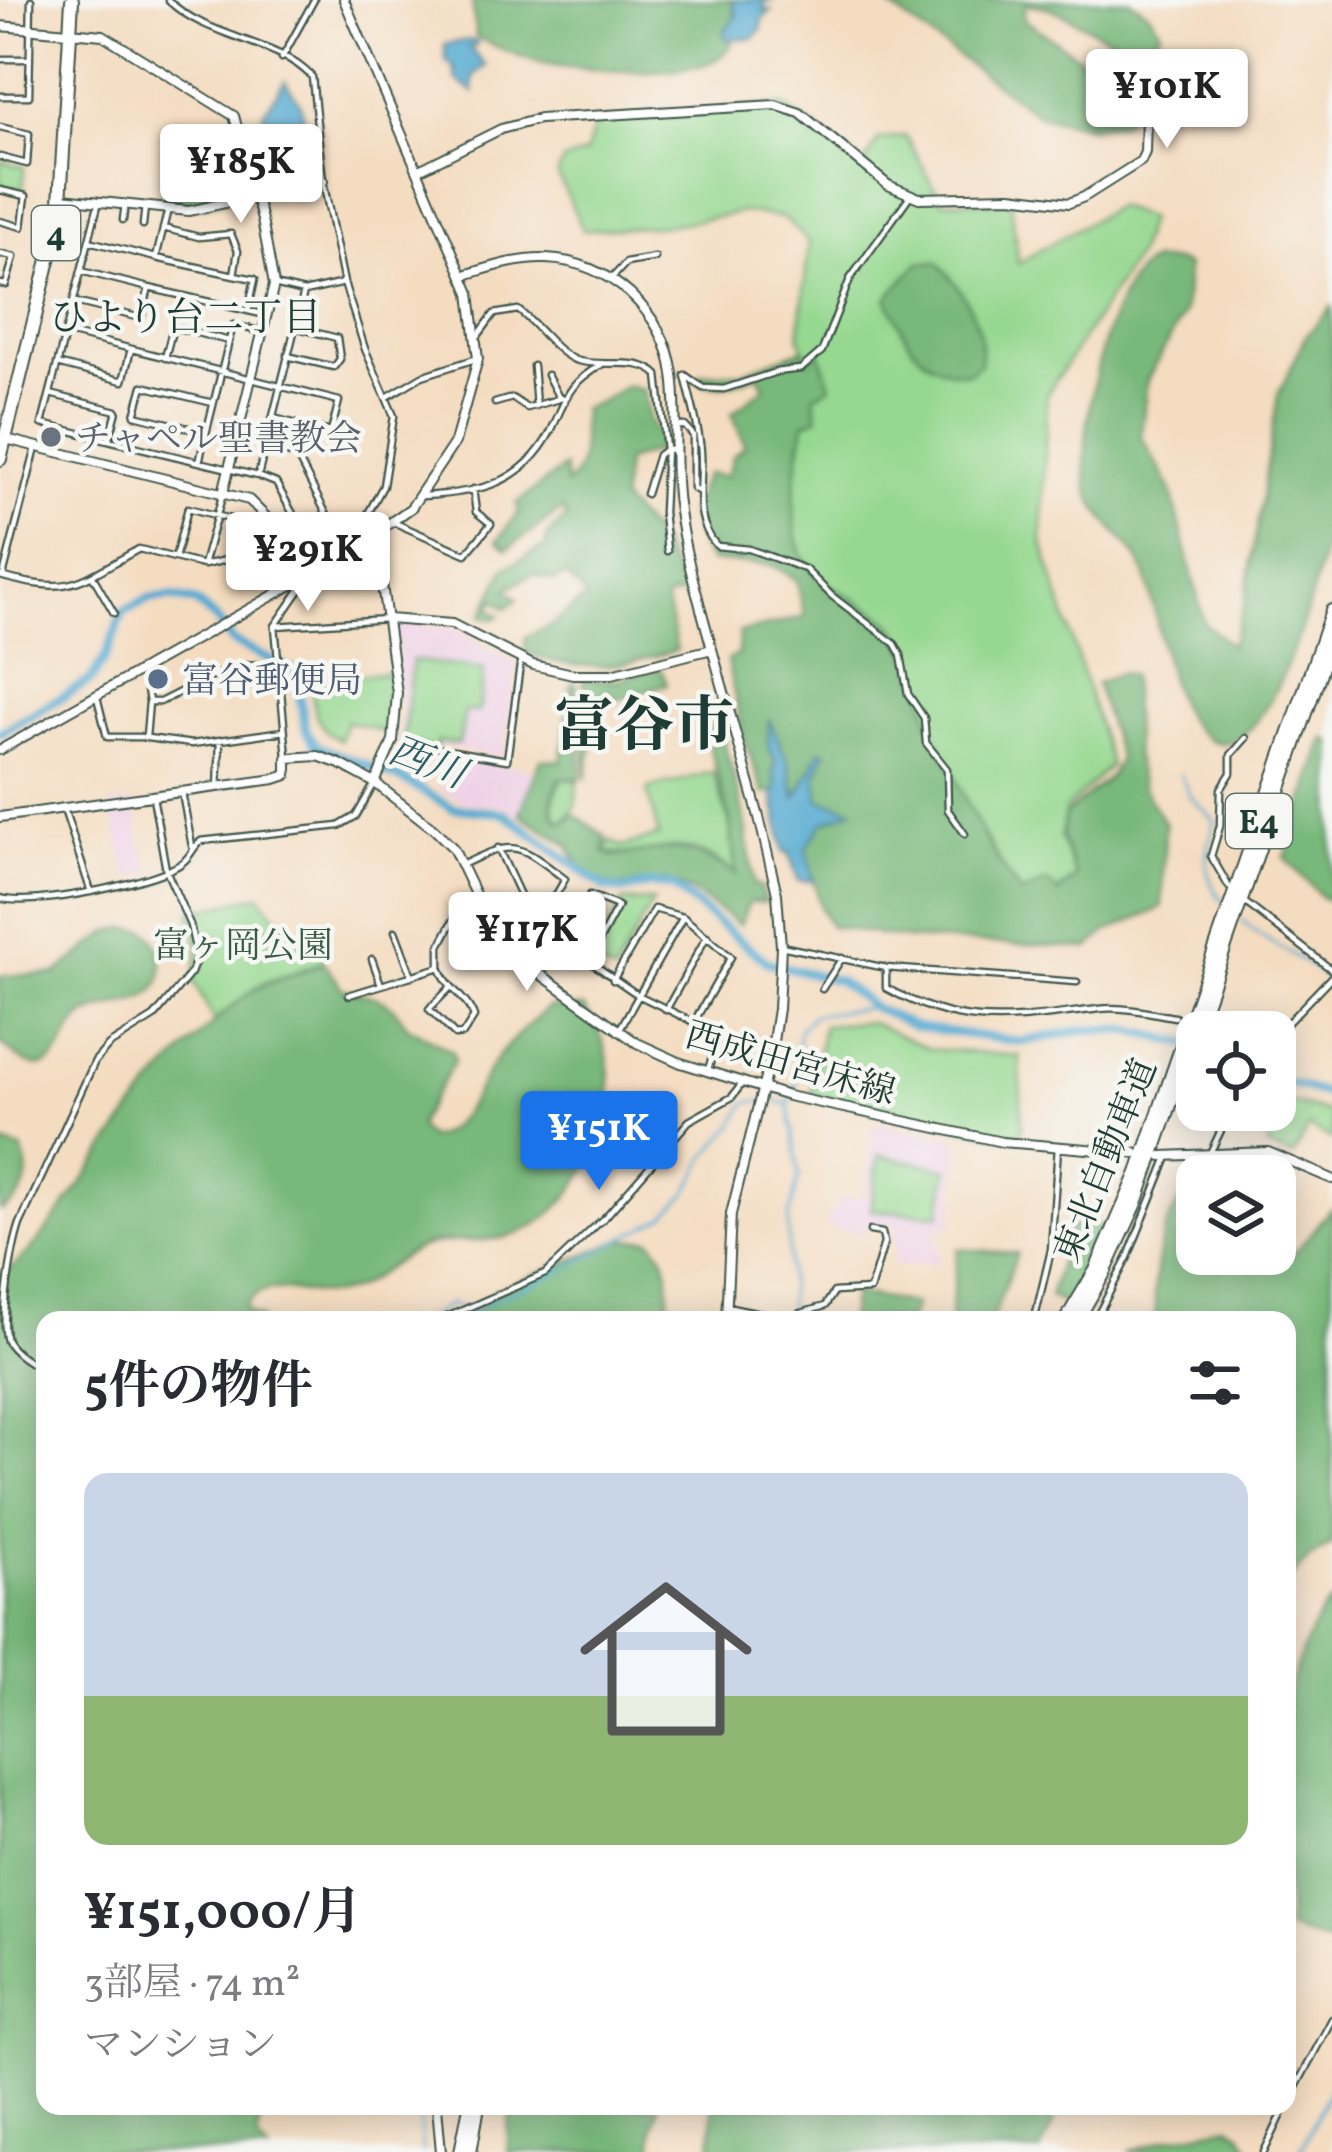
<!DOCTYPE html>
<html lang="ja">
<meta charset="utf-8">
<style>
:root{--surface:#fff;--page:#f7f7f7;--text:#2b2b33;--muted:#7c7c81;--accent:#1a73e8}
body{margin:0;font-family:Vollkorn,"Noto Serif JP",serif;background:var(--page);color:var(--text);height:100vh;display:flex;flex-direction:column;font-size:45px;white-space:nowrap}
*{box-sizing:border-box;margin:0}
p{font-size:39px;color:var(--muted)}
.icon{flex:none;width:66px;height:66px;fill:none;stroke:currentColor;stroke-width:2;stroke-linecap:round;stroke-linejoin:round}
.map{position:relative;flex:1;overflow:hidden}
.sheet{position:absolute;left:36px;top:1311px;width:1260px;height:804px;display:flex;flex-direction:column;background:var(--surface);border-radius:24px;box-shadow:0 6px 30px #0003}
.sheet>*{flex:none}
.controls{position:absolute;left:1176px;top:1011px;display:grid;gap:24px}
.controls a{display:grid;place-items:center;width:120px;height:120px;border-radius:24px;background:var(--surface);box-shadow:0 6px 30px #0003;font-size:60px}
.price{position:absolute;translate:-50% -102px;padding:0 27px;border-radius:12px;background:#fff;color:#222;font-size:39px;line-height:78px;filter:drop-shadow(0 3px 6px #0008)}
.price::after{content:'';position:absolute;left:50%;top:72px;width:36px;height:27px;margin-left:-18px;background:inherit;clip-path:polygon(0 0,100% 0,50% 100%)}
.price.current{background:var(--accent);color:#fff}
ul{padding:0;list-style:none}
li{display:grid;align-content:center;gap:24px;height:636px;padding:0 48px}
li span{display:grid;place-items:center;height:372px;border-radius:24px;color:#555}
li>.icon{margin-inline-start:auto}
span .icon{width:216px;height:216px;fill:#fffc;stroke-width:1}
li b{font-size:51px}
h2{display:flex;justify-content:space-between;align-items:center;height:144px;padding:0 48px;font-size:51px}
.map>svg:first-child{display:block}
.built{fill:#efd0e6}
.green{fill:#96d890;stroke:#5a8a62;stroke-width:3}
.forest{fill:#78b87a;stroke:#4c7a57;stroke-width:3}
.water{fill:#55aad1;stroke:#3a7482;stroke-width:3}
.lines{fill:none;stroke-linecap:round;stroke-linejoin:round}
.stream{stroke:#55aad1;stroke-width:3}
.river{stroke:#55aad1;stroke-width:9}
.street-casing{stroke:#3f5549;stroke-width:9}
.secondary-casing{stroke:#3f5549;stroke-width:12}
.highway-casing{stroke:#3f5549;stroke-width:16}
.street{stroke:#fff;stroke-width:4.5}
.secondary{stroke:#fff;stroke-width:8}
.highway{stroke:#fff;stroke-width:12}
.worship-dot{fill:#6b7280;stroke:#f6f6f2;stroke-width:4.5}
.service-dot{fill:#5c6f8a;stroke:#f6f6f2;stroke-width:4.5}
.labels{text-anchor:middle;stroke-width:9;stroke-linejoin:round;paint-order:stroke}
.shield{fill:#f6f6f2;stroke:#60746d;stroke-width:3}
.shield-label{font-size:33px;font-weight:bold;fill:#1f3d34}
.worship-label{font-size:36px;fill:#5b616d;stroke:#f6f6f2;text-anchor:start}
.service-label{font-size:36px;fill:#4e5e75;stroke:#f6f6f2;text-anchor:start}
.park-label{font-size:36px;fill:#375c46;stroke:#f6f6f2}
.street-label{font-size:36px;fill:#1f3d34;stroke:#f6f6f2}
.neighbourhood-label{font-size:39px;fill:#1f3d34;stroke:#f6f6f2}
.water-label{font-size:39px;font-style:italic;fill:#2f5e63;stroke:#f6f6f2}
.town-label{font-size:60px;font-weight:bold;fill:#1f3d34;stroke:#f6f6f2}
</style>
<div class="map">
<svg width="1332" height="2152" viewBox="0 0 1332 2152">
<rect width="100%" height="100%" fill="#f6f6f2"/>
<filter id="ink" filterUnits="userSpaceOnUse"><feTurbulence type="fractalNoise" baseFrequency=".00833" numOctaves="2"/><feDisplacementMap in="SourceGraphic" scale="24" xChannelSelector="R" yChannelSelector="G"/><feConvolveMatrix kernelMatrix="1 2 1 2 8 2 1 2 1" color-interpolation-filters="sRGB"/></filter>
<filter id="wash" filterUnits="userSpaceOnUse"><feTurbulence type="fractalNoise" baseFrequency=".004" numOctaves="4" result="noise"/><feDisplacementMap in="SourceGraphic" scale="48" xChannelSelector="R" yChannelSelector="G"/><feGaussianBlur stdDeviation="2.7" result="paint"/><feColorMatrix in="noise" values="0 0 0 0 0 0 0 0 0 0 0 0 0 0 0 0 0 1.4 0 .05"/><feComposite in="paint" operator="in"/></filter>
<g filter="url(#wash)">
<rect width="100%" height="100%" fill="#f4dcc0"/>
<path class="built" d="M 398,624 L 452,628 L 516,663 L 504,757 L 440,746 L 438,753 L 397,746 L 402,712 L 394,627 Z
M 447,754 L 536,771 L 520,814 L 499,805 L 469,804 L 440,791 Z
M 134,802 L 143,855 L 153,871 L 128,878 L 110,805 Z
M 874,1121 L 959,1139 L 953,1227 L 935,1228 L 940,1263 L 894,1266 L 894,1224 L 868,1225 L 863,1234 L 823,1225 L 840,1200 L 865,1196 Z"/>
<path class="green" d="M 783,105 L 865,164 L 878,140 L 906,136 L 942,201 L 1011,201 L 1018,263 L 1116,206 L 1148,219 L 1137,254 L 1047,394 L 1042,540 L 1110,765 L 1066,809 L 1060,837 L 1076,877 L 1057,893 L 1022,894 C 984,847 960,784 931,729 C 929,710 906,638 894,626 C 864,596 809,590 798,543 C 789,503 798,462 805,423 L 811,421 L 814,396 L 809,362 L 799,337 L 809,242 L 784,218 L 744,212 L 671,225 L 583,230 L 557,173 L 563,161 L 586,153 L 597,121 Z
M 0,161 L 24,167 L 23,192 L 0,187 Z
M 245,173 L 249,190 L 246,194 L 198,206 L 163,204 L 164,191 Z
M 412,660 L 484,670 L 479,712 L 465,711 L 459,744 L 437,742 L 436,750 L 403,744 Z
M 390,673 L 390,734 L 346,721 L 340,740 C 317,731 312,709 312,685 L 348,683 L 348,675 Z
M 713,772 L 729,821 L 736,874 C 677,825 664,862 606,852 L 609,840 L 622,847 L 659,836 L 647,789 Z
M 563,778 L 578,781 L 575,807 L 565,820 L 559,820 C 547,805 555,794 563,778 Z
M 259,895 L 280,921 L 324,954 L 322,962 L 261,984 L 214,1021 L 193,980 L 199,948 L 191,912 Z
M 653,901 L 614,974 L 590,961 L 623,902 Z
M 870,1022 L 930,1049 L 1020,1056 L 1022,1129 L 1016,1139 L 811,1095 L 823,1025 Z
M 1275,1099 L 1332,1113 L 1332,1140 L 1309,1127 L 1293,1156 L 1267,1147 L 1271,1133 L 1234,1114 L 1235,1110 L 1275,1110 Z
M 879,1155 L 948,1169 L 940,1215 L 871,1210 Z"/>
<path class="forest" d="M 472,0 L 732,0 C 736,19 739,39 724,54 C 698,81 574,70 538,62 C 516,56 496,47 476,37 Z
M 881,0 L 1130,0 L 1149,13 L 1161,30 L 1152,46 C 1106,53 1065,0 1025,5 L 1024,19 C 1051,40 1126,81 1129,115 L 1122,122 L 1091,127 L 1038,115 Z
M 1152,261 L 1175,261 L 1187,266 L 1184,313 L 1147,380 L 1141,436 L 1171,489 L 1204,623 L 1231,646 L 1245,604 L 1278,395 L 1306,336 L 1332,307 C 1332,369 1332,447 1332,507 C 1327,549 1274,765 1213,741 C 1161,721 1162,612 1143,569 C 1130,539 1097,522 1088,488 C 1076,441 1106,280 1152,261 Z
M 937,262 C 962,287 987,327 980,363 L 968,373 C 917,371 906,338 887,298 L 919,263 Z
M 804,349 L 808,360 L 820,352 L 831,386 L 814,396 L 818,417 L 804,423 C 798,462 789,504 798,543 C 809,591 866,596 894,626 C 906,638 929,711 931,729 C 959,782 985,849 1021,894 L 1047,882 L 1058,893 L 1076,877 L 1062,838 L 1065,815 L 1109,777 L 1119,760 L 1096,684 L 1120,673 L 1131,675 L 1135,756 L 1142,787 L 1165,824 L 1162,908 L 1106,932 L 1089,948 L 906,939 L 830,926 L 821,909 L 806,848 L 822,823 L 850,809 L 820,800 L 816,775 L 825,753 L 797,800 L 789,764 L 768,745 L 776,764 L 773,770 L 777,790 L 764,794 L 744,739 L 727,661 L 738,654 L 739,633 L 805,617 L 797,580 L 772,565 L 710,561 L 702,549 L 690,511 L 706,474 L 727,476 L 733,456 L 745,446 L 732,413 L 765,387 L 758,374 C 737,382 717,393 697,380 L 701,374 L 742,372 Z
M 627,386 L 644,390 L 649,418 L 661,443 L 654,452 L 626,461 L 621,501 L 656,537 L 684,593 L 665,599 L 677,650 C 620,667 583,675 526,652 L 525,638 L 553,624 L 586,597 L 567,576 L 553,581 L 533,574 L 507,589 L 518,599 L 506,608 L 495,599 L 490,608 L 500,615 L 495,619 L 482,616 L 505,568 L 546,546 L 547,536 L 567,517 L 562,510 L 507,549 L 497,541 L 520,510 L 516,504 L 564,467 L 566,484 C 589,468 579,433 582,408 C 599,406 611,393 627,386 Z
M 660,668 L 667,684 L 600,705 L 586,780 L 583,680 L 616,680 Z
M 572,683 L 576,684 L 581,771 L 580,779 L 560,778 C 553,794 546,805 558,821 L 565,822 L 574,814 L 605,836 L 605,853 L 613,856 C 671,849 685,840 736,875 L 730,820 L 706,733 L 717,718 L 744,813 L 754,885 L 760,887 L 765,902 L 749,902 L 740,925 C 720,912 697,892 674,884 C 643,872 624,901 592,875 C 580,865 573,859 569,845 L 520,814 L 541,759 L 561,761 Z
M 1325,738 L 1332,742 L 1332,902 L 1321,897 L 1285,858 Z
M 127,928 L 145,930 C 156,938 160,948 162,962 C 166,1011 111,999 84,1016 C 67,1027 63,1063 41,1066 C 27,1068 11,1051 0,1043 L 0,976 L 56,974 L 109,932 Z
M 324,963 L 343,989 L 381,999 L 393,1007 L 408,1027 L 453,1052 L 454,1062 L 420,1120 L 419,1128 L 428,1138 C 464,1132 476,1087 495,1061 C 510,1040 530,1024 549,1007 L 584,1008 C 610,1038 615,1083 606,1121 C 594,1167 559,1223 510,1236 C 481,1244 447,1237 419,1248 C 391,1260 370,1287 340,1293 C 310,1301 267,1274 246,1305 L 247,1312 L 263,1320 L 45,1320 L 45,2106 L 319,2106 L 267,2117 L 258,2124 L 258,2141 L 269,2152 L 0,2152 L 0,1275 C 39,1259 118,1124 155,1083 C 180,1056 231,1000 264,985 C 283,976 305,972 324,963 Z
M 0,1143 L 22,1150 C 34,1176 26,1199 0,1211 Z
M 1197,1184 L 1197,1254 L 1257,1254 L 1265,1268 C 1297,1264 1309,1228 1332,1209 L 1332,1544 L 1307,1560 L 1287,1583 L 1287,1320 L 1156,1320 C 1152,1275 1158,1214 1197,1184 Z
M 1070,1226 L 1107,1227 L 1067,1304 L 1049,1297 Z
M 650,1239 C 674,1259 669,1292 667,1320 L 464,1320 L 494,1291 L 620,1240 Z
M 958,1249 L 1017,1253 L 992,1320 L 950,1320 Z
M 853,1293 L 915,1305 L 909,1320 L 849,1320 Z
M 1332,1602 L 1332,1944 L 1287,1929 C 1287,1854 1281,1777 1287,1703 C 1289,1679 1314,1615 1332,1602 Z
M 511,2106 L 659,2106 L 652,2130 L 654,2152 L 507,2152 Z
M 713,2106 L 1054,2106 L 1053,2123 L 1040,2152 L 711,2152 Z
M 1229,2126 L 1242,2134 L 1254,2152 L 1129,2152 L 1168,2138 Z"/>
<path class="water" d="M 735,0 L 775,0 L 767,1 L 763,10 L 772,10 L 762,20 L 761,30 L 754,38 L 726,39 L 724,32 L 737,14 L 732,8 Z
M 469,40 L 477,42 L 476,46 L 469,47 L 486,66 L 474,75 L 473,92 L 456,80 L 454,67 L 446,61 L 444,44 Z
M 285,81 L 301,105 L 313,174 L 281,181 L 263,113 Z
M 769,719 L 789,764 L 796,798 L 821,750 L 826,752 L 816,775 L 820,800 L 853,809 L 823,823 L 806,848 L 814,881 L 798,881 L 789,852 L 784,853 L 773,793 L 777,790 L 773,770 L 776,764 L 768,745 Z"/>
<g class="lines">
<path class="stream" d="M 1180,774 L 1190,796 L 1215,821 C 1207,854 1199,875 1224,902
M 1242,920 C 1269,947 1305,956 1332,984
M 424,1320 L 450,1304 L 469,1311 L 564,1270 L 665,1216 L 687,1193 L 708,1154 L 734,1125 L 746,1103 L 767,1100 L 789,1104
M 789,1320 L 788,1220 L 799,1177 L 789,1104 L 796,1085 L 799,1030 L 813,1015 L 873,1007
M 419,2106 L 422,2152
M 1300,2152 L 1332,2084"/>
<path class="river" d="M 0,733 L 91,680 L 105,658 L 123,612 L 149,599 L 172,597 L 195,602 L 217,620 L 233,642 L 295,672 L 306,730 L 316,746 L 402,779 L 452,808 L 504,813 L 605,888 L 624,891 L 651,884 L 673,887 L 767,962 L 839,981 L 873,1007 L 915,1027 L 1022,1042 L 1083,1030 L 1128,1030 L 1197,1046
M 1275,1079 L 1332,1096"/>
</g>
</g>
<g filter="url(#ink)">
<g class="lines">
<defs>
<path id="street" d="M 168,0 C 207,39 277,39 312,77 L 323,181 L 344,283 L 365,349 L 394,416 L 383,486 L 365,519 L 374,533
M 282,58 L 314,0
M 0,59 L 30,59
M 0,96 L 29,96 L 31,0
M 0,127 L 29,134 L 27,164 L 0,157
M 0,190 L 26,196 L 22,227 L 0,221
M 99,201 L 42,424 L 258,476 L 276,483 L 302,530 L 328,517 L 296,455 L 265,448
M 123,220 L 125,204
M 143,225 L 145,206
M 89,241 L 156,258 L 168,209
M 0,254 L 14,257 L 6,285 L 0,284
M 156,258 L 234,275 L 238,251 L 231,234 L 199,237 L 163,228
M 234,275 L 255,279 L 248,311
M 611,279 L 626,263 L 655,258
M 274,285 L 304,292 L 344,283
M 149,288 L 266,315
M 75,302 L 141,318 L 149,288 L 81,271
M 68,333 L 339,401 L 331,432 L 273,418
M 477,337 L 494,314 L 518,310 C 537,324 554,351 575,360 C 601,369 638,355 658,375 L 666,449 L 674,450
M 229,341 L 233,325 L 263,332
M 287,356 L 334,367 L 340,359 L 337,338 L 294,327
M 165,358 L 173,327 L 229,341 L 199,462
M 57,364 L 123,381 L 131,349
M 533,366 L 536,406
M 547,375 L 558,396
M 685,375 C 690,397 697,420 700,443 C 706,479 689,515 717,546 L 749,549 L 805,569 L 832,596 L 895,644 L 901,655 L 908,694 L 924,718 L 926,743 L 947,769 L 948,810 L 965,834
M 685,375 L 703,388 L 724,389 L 776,372 L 801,369 L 822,351 L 850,279 L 909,197
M 50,394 L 117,411 L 109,440
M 387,397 L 422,376 L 475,359
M 495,403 L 512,398 L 527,408 L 562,398
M 675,426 L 685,426 L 693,435 L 693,488 L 700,492
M 205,432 L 135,415 L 143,386 L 213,403
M 666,449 L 663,512 L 667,551
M 258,476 L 304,292
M 646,494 L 658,455 L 666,449
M 422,496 C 477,493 523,485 551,431 C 567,398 566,385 601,365
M 393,522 L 466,554 L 491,524 L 476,512 L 473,489
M 350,547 L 365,520
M 175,558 L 188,508 L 238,521 L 254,548 L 253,554 L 204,565
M 92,575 L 114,613
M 0,576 C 73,596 76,583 139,549 L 203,565 L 223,493
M 3,576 L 36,448
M 275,626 L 388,619
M 144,671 L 149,702 L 146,737
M 97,697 L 107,737 L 140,737 L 192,744 L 284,731
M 149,702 L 160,702 C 188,689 251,649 276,671
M 442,749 L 507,760 L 521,658
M 287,757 L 275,626 L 302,587 L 301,580
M 218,788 L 220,741
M 182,793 L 192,846
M 64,809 L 91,892
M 498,848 L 526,908 L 544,930 L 638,995 L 720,1035 L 707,1072
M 462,865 C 516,838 518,844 565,879 L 540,923
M 1229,887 L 1211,856 L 1220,826 L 1221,789 L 1231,773 L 1231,755 L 1246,738
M 0,898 C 30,908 159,882 183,862 C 191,856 193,847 201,841 L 339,826 L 356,816 L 375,783
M 1247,904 L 1332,970
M 395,931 L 412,976
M 563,944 L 590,895 L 618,906 L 588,962
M 781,946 L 886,968 L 1077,982
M 372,959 L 380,982
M 440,967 C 446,988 468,998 474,1017 L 463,1034 L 455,1035 L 429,1009 L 451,987
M 886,968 L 886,988 C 967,1032 1012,1019 1099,1009 C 1123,1006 1150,1013 1175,1017
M 613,980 L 654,909 L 683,917 L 731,957 L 694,1022
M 822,989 L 842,958
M 349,995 L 440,967 L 440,946 L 462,904 L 477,898
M 666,1010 L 707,936
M 618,1032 L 683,917
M 1275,1036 L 1332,976
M 1210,1153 L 1231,1110
M 726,1306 L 785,1318 L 825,1306 L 834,1292 L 870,1290 L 884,1243 L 882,1233 L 870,1231
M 1036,1313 L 1051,1250 L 1058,1147
M 440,1320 L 545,1274 L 607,1215 L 689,1121 L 732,1097 L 741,1085
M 1095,1320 L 1128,1257 L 1168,1157
M 45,1372 C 32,1363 15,1355 7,1341 C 0,1319 12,1248 20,1224 L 95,1061 L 109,1045 L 154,1017 L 191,973 L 197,957 L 190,925 L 166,870 L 153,797
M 1287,2104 L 1332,2019
M 1264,2152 L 1286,2106"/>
<path id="secondary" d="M 0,26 L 103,35 L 234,116 L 262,220 L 274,285 L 223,493
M 419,170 L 501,129 L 539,119 L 775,105 L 800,113 L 888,185 L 919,198 L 1011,196 L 1069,203 L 1084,197 L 1141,161 L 1145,152 L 1147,81 L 1157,72 L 1183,69
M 62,198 L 189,211 L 323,181
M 465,275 C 492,267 518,258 546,259 C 609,261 665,312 673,374 C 679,417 672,461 678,504 C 684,553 699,601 712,649
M 6,439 L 249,500 L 265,516 L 301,580
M 375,534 L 397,693 L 393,741 L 375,783
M 388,619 L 452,624 L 533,665 L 573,674 L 612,674 L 712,649 L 759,817 L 777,894 L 781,946 L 778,1009 L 771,1054 L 731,1214 L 726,1320
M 0,750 L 343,556 L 411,508 L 455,442 L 478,359 L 470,293 L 344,0
M 0,817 L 275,779 L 287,775 L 287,758 L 318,756 L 340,764 L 375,783 L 434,829 L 453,848 L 492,930 L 512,954 L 637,1043 L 681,1063 L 788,1096 L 1002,1142 L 1135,1153
M 1162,1156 L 1268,1152 L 1332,1179
M 437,2106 L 441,2152"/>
<path id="highway" d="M 0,459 L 59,219 L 72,0
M 1066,1320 L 1096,1270 L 1138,1173 L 1332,611
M 1077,1320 L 1104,1273 L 1136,1203 L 1332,638
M 461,2152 L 470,2106
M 470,2152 L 478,2106"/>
</defs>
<use href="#street" class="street-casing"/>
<use href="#secondary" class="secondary-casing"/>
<use href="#highway" class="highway-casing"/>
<use href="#street" class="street"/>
<use href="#secondary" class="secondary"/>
<use href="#highway" class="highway"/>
</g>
</g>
<circle class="worship-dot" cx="51" cy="437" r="12"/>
<circle class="service-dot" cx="158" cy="679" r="12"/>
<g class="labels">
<g class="shield">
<rect x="32" y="206" width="48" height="54" rx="9"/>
<rect x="1226" y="794" width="66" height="54" rx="9"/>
</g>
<g class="shield-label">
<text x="56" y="245">4</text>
<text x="1259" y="833">E4</text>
</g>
<g class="worship-label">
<text x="75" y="450">チャペル聖書教会</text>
</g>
<g class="service-label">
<text x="182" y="692">富谷郵便局</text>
</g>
<g class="park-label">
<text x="243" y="957">富ヶ岡公園</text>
</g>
<g class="street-label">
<text transform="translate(791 1062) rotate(16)" y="13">西成田宮床線</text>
<text transform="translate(1104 1160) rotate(-68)" y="13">東北自動車道</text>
</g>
<g class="neighbourhood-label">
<text x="185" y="330">ひより台二丁目</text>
</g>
<g class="water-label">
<text transform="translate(428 761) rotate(21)" y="14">西川</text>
</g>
<g class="town-label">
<text x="644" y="745">富谷市</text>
</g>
</g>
</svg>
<div class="controls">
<a><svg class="icon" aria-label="locate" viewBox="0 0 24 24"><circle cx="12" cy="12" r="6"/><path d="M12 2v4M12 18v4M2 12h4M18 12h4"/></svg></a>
<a><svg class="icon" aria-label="layers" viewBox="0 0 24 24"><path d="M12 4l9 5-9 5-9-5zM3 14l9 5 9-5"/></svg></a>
</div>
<b class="price" style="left:1167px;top:151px">¥101K</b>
<b class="price" style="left:241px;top:226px">¥185K</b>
<b class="price" style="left:308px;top:614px">¥291K</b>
<b class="price" style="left:527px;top:994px">¥117K</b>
<b class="price current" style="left:599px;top:1193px">¥151K</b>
<section class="sheet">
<h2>5件の物件<svg class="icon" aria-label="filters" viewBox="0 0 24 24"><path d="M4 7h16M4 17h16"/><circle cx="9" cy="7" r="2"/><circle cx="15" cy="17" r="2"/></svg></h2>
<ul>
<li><span style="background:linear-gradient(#c9d6e8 60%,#8fb573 0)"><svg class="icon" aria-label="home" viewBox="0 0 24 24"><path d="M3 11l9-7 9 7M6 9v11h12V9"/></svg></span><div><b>¥151,000/月</b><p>3部屋 · 74 m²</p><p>マンション</p></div></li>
</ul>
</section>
</div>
